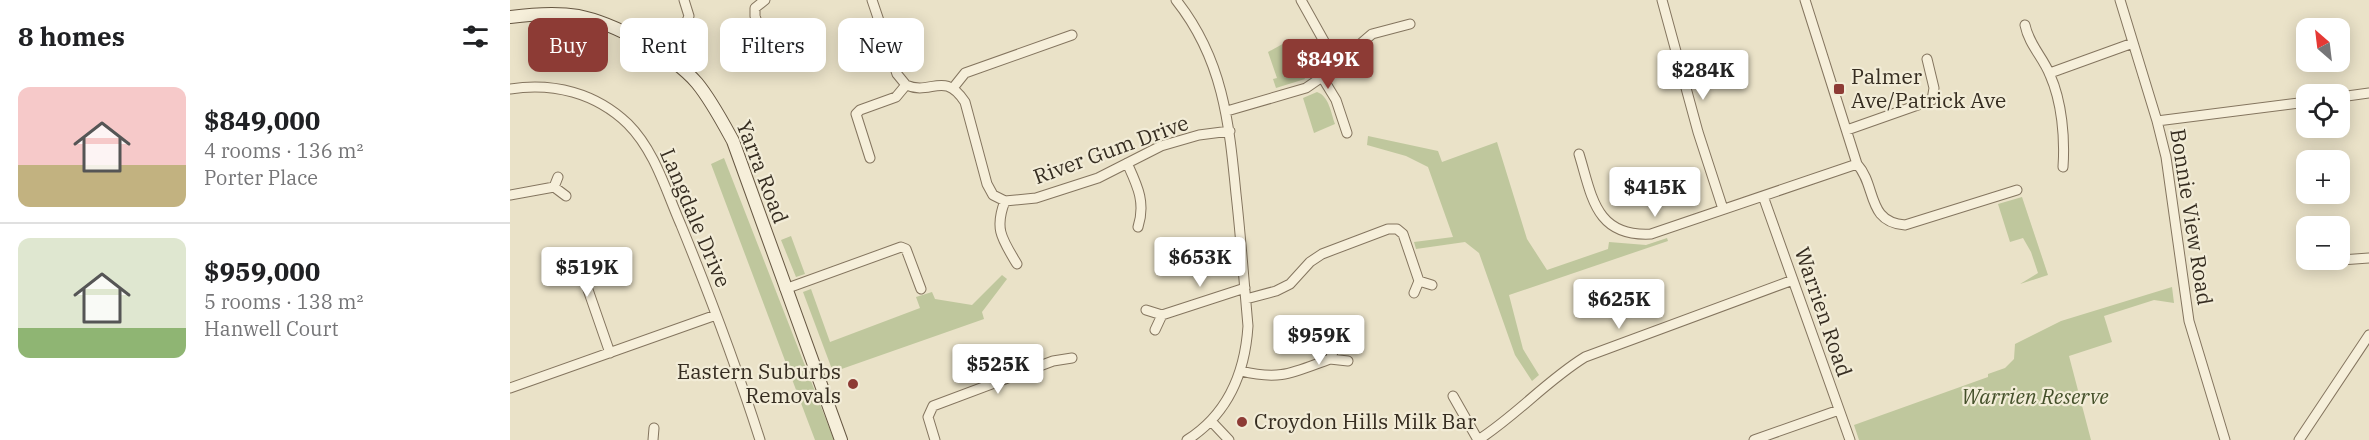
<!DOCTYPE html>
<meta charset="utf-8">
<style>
:root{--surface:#fff;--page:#f6f6f6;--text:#202124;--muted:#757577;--line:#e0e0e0;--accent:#8d3b35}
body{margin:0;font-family:"IBM Plex Serif",serif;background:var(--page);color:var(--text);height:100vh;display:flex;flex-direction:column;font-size:22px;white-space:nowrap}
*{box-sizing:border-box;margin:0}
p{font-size:20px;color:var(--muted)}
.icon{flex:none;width:33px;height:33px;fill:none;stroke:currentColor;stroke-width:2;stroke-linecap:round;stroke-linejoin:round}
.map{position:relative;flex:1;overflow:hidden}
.panel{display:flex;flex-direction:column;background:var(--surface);width:510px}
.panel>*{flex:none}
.guide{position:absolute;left:18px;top:18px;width:570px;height:54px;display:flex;gap:12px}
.needle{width:39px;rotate:332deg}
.buttons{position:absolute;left:1786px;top:18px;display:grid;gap:12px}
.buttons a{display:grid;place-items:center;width:54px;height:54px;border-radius:12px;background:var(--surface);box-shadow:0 3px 15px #0003;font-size:30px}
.price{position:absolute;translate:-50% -51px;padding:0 14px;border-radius:6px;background:#fff;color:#222;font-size:20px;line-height:39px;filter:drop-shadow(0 2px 3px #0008)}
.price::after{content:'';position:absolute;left:50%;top:36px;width:18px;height:14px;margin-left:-9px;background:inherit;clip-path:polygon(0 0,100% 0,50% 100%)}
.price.active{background:var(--accent);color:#fff}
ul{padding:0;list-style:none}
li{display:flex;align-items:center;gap:18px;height:150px;padding:0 18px}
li+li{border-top:2px solid var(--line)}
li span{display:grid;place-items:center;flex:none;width:168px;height:120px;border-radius:12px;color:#555}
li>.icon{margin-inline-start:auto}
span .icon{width:72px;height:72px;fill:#fffc;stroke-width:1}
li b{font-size:26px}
h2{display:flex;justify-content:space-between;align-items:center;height:72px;padding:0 18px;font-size:26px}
.chip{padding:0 21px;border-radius:12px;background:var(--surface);box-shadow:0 3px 15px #0003;font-size:21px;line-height:54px}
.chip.active{background:var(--accent);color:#fff}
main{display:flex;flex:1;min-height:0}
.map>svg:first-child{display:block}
.green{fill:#bfc79d}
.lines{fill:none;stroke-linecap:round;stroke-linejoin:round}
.minor-casing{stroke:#84755f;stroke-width:11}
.secondary-casing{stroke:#665742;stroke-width:14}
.minor{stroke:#f6efda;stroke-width:9}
.secondary{stroke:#f6efda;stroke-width:12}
.poi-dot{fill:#8d3b35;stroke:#f2ecd7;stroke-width:2}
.labels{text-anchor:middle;stroke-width:4.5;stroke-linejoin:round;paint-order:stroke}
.poi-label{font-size:21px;fill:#362d21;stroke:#f2ecd7;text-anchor:start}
.street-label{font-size:21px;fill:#362d21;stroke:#f2ecd7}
.park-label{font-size:21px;font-style:italic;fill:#44502a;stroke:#f2ecd7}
</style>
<main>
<section class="panel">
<h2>8 homes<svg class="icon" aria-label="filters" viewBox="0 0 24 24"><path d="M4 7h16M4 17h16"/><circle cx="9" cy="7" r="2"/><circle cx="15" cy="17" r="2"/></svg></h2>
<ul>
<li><span style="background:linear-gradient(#f6c9c9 65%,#c2b280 0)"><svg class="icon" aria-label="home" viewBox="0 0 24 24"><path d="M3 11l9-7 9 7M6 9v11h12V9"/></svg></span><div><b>$849,000</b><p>4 rooms · 136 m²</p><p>Porter Place</p></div></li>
<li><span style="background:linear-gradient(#dfe7d0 75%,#8fb573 0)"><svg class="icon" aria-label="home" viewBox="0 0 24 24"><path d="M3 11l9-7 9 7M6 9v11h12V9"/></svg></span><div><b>$959,000</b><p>5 rooms · 138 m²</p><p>Hanwell Court</p></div></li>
</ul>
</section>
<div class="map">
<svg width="1859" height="440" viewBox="0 0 1859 440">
<rect width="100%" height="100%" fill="#eae2c8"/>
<path class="green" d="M 778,41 L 795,79 L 766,88 L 763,79 L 767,78 L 758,52 Z
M 807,92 C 819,96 821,113 825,124 L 804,133 L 793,98 Z
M 858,136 L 928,151 L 932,162 L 987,142 L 1017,239 L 1037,270 L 1098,249 L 1099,242 L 1136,245 L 1157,238 L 1158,241 L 999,295 L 1013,349 L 1029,375 L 1022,381 L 1005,355 L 969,253 L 955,242 L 906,249 L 904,242 L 943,237 L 918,167 L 896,156 L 857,145 Z
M 214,158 L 324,440 L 305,440 L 297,419 L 201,164 Z
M 1512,197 L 1538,275 L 1510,284 L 1528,273 L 1521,252 L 1513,238 L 1500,242 L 1488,204 Z
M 281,236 L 295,274 L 286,277 L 271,240 Z
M 492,275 L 497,279 L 472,312 L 474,319 L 323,372 L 293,292 L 301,289 L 320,342 L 410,308 L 406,297 L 422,292 L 425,299 L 462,305 Z
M 1662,287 L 1664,303 L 1644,300 L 1594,316 L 1602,342 L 1559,356 L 1581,440 L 1349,440 L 1344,425 L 1478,377 L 1478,374 L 1495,368 L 1504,359 L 1505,344 L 1551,321 Z"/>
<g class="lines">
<defs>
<path id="minor" d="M 362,0 L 387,74 L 396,85
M 666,0 C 713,59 719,122 726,194 C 731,238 734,282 738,326 C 735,372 718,414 677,440
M 791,0 L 815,43 L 830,60
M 1152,0 L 1188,132 L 1213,209
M 1295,0 L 1347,164
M 1610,0 L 1647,121 L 1656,157 L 1679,321 L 1715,440
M 1515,25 C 1519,45 1533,57 1540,75 C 1552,102 1555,138 1553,167
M 253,40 L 245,16 L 245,8 L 255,0
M 152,54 L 177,21 L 179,16 L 174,0
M 1540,73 L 1623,43
M 812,77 L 826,100 L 837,133
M 396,85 C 421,96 434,70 455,102 L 477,184 L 483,195 L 495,201 L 526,198 L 588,178 L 651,146 L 689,135 L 720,131
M 443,88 L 455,73 L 562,35
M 0,89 C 43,82 86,93 118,124 C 145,151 156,191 171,225 C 200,296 227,368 250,440
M 1830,97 L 1859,93
M 717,111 L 796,88 L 812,77 L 862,34 L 900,24
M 1647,121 L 1797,102
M 1337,130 L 1422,100 L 1424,88 L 1417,59
M 1069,154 C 1082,196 1085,237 1141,234 L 1347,164
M 360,158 L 346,114 L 350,110 L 386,97 L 396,85
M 617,163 C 627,185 636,202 628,227
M 1347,164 C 1367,186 1356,222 1395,225 L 1507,190
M 48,177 L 44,187 L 56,196
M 0,195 L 44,187
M 1253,196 L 1340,440
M 495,201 C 484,229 492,239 507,264
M 1831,260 L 1859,258
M 62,273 L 76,284 L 85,270
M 76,284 L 100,353
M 275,289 L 391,247 L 396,249 L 411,289
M 904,293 L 909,281 L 922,285
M 736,299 L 766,291 L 780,284 L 800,262 L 812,254 L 878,229 L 887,229 L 893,234 L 909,281
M 636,310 L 652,315 L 645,330
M 652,315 L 735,288
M 827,343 L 820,359 L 838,361
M 731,371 C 771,381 784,372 820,359
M 0,388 L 206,315
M 943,396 L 968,440 C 1006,416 1036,381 1075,357 L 1283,280
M 701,421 L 719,440
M 143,440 L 144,428
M 425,440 L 418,417 L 423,406 L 543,361 L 562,358
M 1244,440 L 1329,410
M 1789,440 L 1859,335"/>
<path id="secondary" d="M 0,17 C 23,14 46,12 68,16 C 104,23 163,55 187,83 C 201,100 212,121 223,141 L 331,440"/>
</defs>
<use href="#minor" class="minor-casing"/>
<use href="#secondary" class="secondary-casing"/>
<use href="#minor" class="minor"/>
<use href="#secondary" class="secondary"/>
</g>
<g class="poi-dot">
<rect x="1323" y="83" width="12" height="12" rx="3"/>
<circle cx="343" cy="384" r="6"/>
<circle cx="732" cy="422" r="6"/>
</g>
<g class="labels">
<g class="poi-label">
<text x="1341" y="84">Palmer<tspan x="1341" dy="24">Ave/Patrick Ave</tspan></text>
<text x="331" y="379" text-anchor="end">Eastern Suburbs<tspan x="331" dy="24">Removals</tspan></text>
<text x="744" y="429">Croydon Hills Milk Bar</text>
</g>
<g class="street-label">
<text transform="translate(601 150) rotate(-20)" y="7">River Gum Drive</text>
<text transform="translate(252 172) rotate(69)" y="7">Yarra Road</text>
<text transform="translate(1681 217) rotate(81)" y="7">Bonnie View Road</text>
<text transform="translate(185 218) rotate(67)" y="7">Langdale Drive</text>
<text transform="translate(1313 312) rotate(71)" y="7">Warrien Road</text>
</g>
<g class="park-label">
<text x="1525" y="404">Warrien Reserve</text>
</g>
</g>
</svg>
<div class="buttons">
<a><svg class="needle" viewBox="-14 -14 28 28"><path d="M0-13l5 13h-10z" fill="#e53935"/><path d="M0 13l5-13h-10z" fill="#757577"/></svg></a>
<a><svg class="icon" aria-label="locate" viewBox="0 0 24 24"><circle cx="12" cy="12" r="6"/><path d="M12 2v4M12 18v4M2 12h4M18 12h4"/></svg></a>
<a>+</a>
<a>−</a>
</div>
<b class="price active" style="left:818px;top:90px">$849K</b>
<b class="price" style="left:1193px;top:101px">$284K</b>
<b class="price" style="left:1145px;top:218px">$415K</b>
<b class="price" style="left:690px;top:288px">$653K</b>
<b class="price" style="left:77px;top:298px">$519K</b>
<b class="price" style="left:1109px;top:330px">$625K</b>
<b class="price" style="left:809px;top:366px">$959K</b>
<b class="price" style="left:488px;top:395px">$525K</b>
<div class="guide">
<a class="chip active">Buy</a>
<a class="chip">Rent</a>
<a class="chip">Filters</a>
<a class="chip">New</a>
</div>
</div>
</main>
